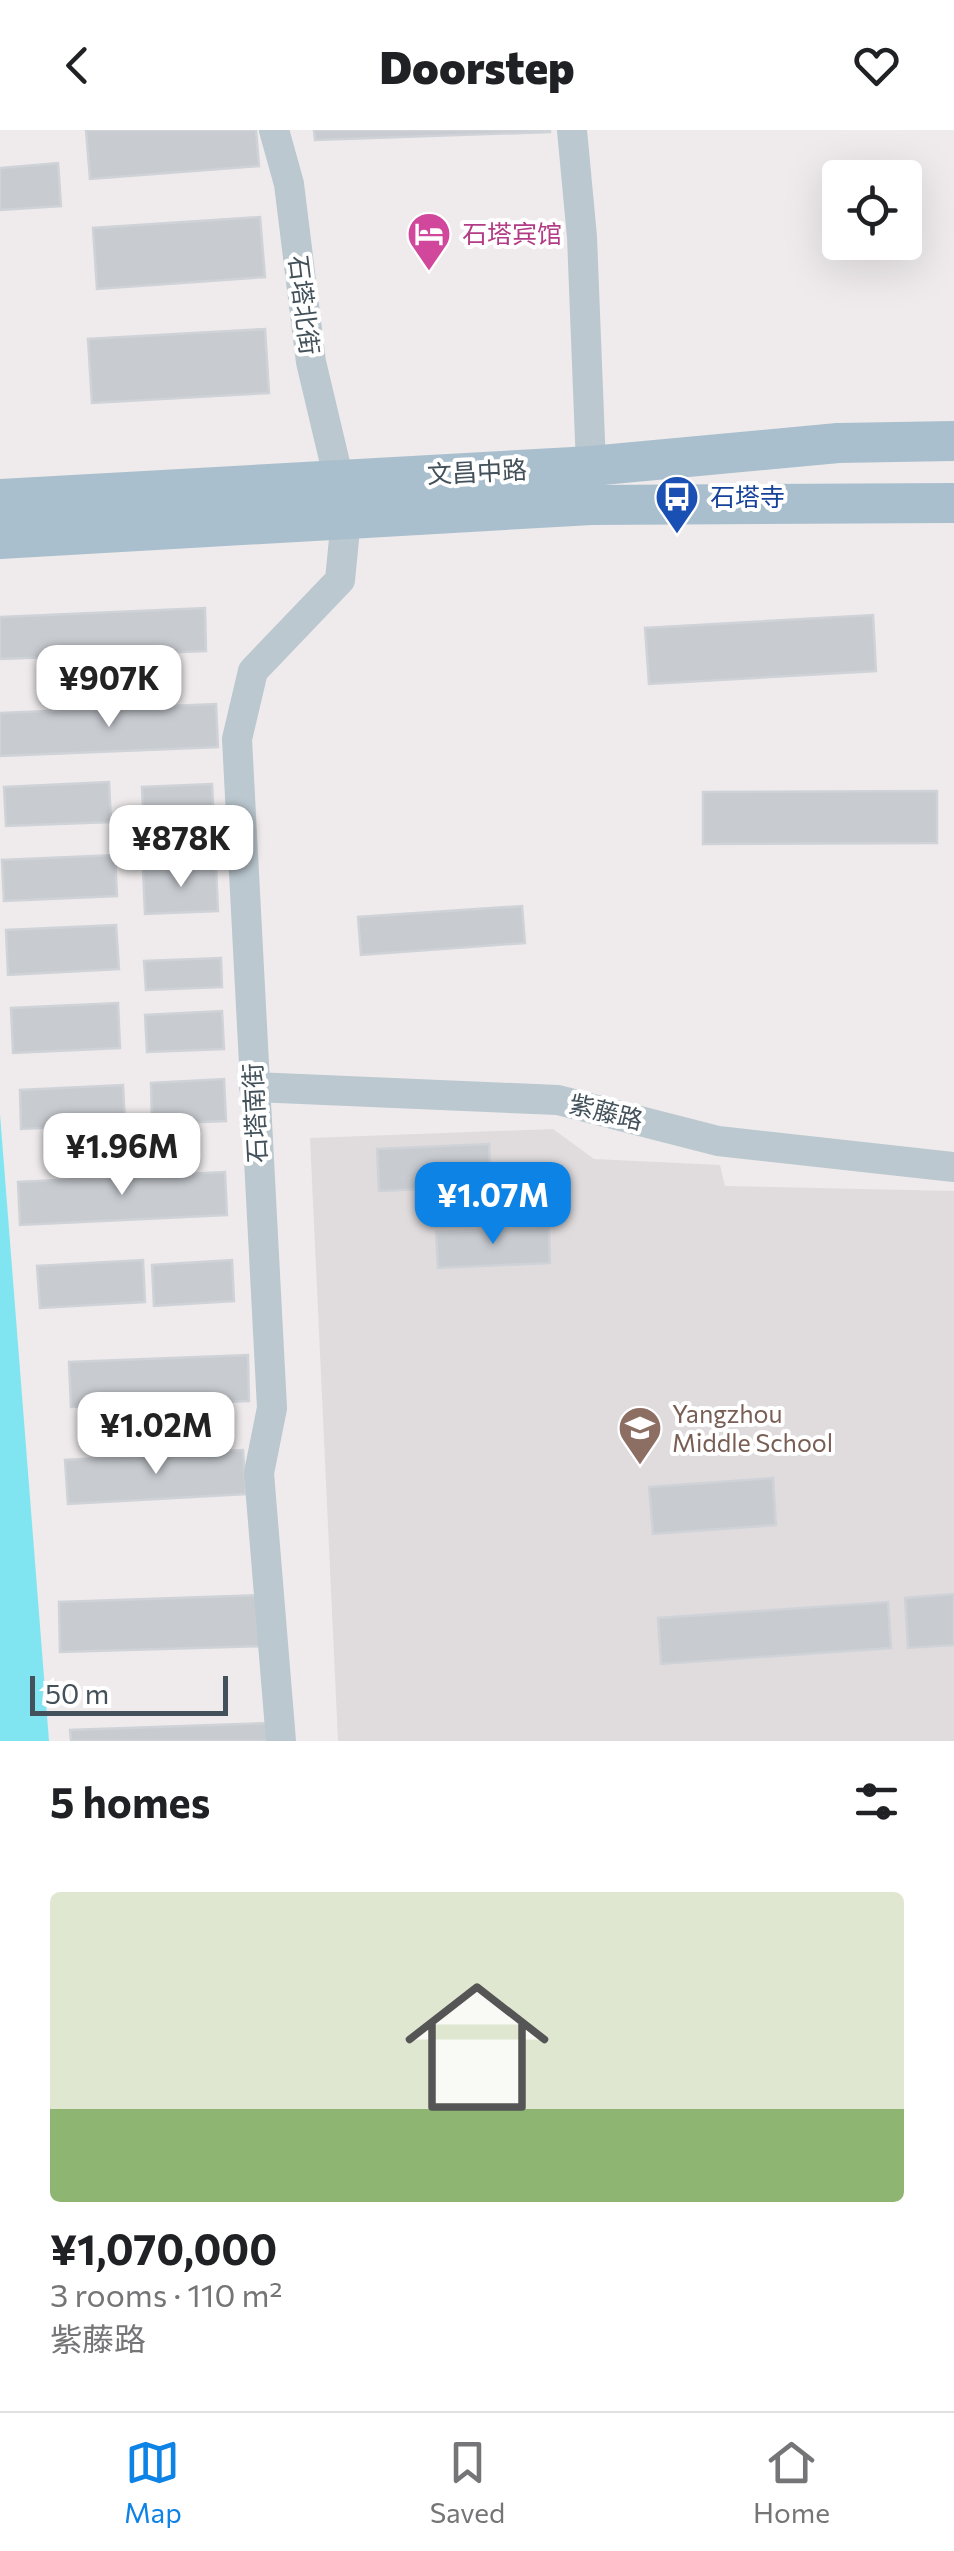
<!DOCTYPE html>
<meta charset="utf-8">
<style>
:root{--surface:#fff;--page:#f6f6f6;--text:#202124;--muted:#757577;--line:#e0e0e0;--accent:#0e83e6}
body{margin:0;font-family:Commissioner,"Noto Sans SC",sans-serif;background:var(--page);color:var(--text);height:100vh;display:flex;flex-direction:column;font-size:38px;white-space:nowrap}
*{box-sizing:border-box;margin:0}
p{font-size:32px;color:var(--muted)}
.icon{flex:none;width:55px;height:55px;fill:none;stroke:currentColor;stroke-width:2;stroke-linecap:round;stroke-linejoin:round}
.map{position:relative;height:1611px;overflow:hidden}
.side{display:flex;flex-direction:column;background:var(--surface);flex:1}
.side>*{flex:none}
.tools{position:absolute;left:822px;top:30px;display:grid;gap:20px}
.tools a{display:grid;place-items:center;width:100px;height:100px;border-radius:10px;background:var(--surface);box-shadow:0 10px 40px #0002;font-size:50px}
.scale{position:absolute;left:30px;bottom:25px;width:198px;box-sizing:border-box;padding-left:10px;border:5px solid #43515a;border-top:0;font-size:28px;line-height:35px;white-space:nowrap;color:#43515a;-webkit-text-stroke:8px #fff;paint-order:stroke}
.price{position:absolute;translate:-50% -85px;padding:0 22px;border-radius:20px;background:#fff;color:#222;font-size:32px;line-height:65px;filter:drop-shadow(0 2px 5px #0008)}
.price::after{content:'';position:absolute;left:50%;top:60px;width:30px;height:22px;margin-left:-15px;background:inherit;clip-path:polygon(0 0,100% 0,50% 100%)}
.price.on{background:var(--accent);color:#fff}
ul{padding:0;list-style:none}
li{display:grid;align-content:center;gap:20px;height:530px;padding:0 50px}
li+li{border-top:2px solid var(--line)}
li span{display:grid;place-items:center;height:310px;border-radius:10px;color:#555}
li>.icon{margin-inline-start:auto}
span .icon{width:180px;height:180px;fill:#fffc;stroke-width:1}
li b{font-size:42px}
h2{display:flex;justify-content:space-between;align-items:center;height:120px;padding:0 50px;font-size:42px}
header{display:flex;justify-content:space-between;align-items:center;height:130px;padding:0 50px;background:var(--surface);font-size:45px;font-weight:800}
.tabs{display:flex;justify-content:space-around;align-items:center;height:140px;border-top:2px solid var(--line);background:var(--surface);font-size:28px;color:var(--muted)}
.tabs a{display:grid;justify-items:center;gap:5px}
.tabs .on{color:var(--accent)}
.map>svg:first-child{display:block}
.education{fill:#e0dcde}
.water{fill:#80e5f0}
.building{fill:#c8ccd1;stroke:#cfd3d8;stroke-width:2.5}
.lines{fill:none;stroke-linecap:round;stroke-linejoin:round}
.minor{stroke:#bbc8cf;stroke-width:30}
.major{stroke:#a9bfcd;stroke-width:40}
.labels{text-anchor:middle;stroke-width:8;stroke-linejoin:round;paint-order:stroke}
.hotel-label{font-size:25px;fill:#b23c85;stroke:#fff;text-anchor:start}
.street-label{font-size:25px;fill:#43515a;stroke:#fff}
.transit-label{font-size:25px;fill:#164399;stroke:#fff;text-anchor:start}
.education-label{font-size:25px;fill:#785e54;stroke:#fff;text-anchor:start}
</style>
<header><svg class="icon" aria-label="back" viewBox="0 0 24 24"><path d="M15 5l-7 7 7 7"/></svg>Doorstep<svg class="icon" aria-label="heart" viewBox="0 0 24 24"><path d="M12 20l-8-8c-3-5 5-10 8-4 3-6 11-1 8 4z"/></svg></header>
<div class="map">
<svg width="954" height="1611" viewBox="0 0 954 1611">
<rect width="100%" height="100%" fill="#efebec"/>
<path class="education" d="M 553,999 L 594,1029 L 720,1035 L 725,1056 L 954,1061 L 954,1611 L 338,1611 L 310,1008 Z"/>
<path class="water" d="M 0,984 L 49,1611 L 0,1611 Z"/>
<path class="building" d="M 86,0 L 256,0 L 259,36 L 90,49 Z
M 314,0 L 550,0 L 550,2 L 315,10 Z
M 58,33 L 61,76 L 0,80 L 0,38 Z
M 260,87 L 265,147 L 97,159 L 93,98 Z
M 265,199 L 269,263 L 92,273 L 88,209 Z
M 205,478 L 206,521 L 0,529 L 0,487 Z
M 873,485 L 876,541 L 649,554 L 645,498 Z
M 216,574 L 218,617 L 0,626 L 0,583 Z
M 109,652 L 111,692 L 6,696 L 4,657 Z
M 212,654 L 214,695 L 144,699 L 142,657 Z
M 937,661 L 937,713 L 703,714 L 703,662 Z
M 115,725 L 117,766 L 4,771 L 2,730 Z
M 216,736 L 218,781 L 145,784 L 143,739 Z
M 522,776 L 525,813 L 361,825 L 358,787 Z
M 116,795 L 119,839 L 8,845 L 6,800 Z
M 221,828 L 222,857 L 146,860 L 144,831 Z
M 118,873 L 120,918 L 13,923 L 11,878 Z
M 222,881 L 224,919 L 147,922 L 145,885 Z
M 224,949 L 226,991 L 152,994 L 151,953 Z
M 123,955 L 125,994 L 21,999 L 20,960 Z
M 489,1014 L 491,1056 L 379,1061 L 377,1019 Z
M 225,1042 L 227,1085 L 20,1095 L 18,1052 Z
M 549,1097 L 550,1133 L 438,1138 L 436,1102 Z
M 143,1130 L 145,1172 L 40,1178 L 37,1136 Z
M 232,1130 L 234,1171 L 154,1176 L 152,1135 Z
M 248,1225 L 249,1271 L 71,1277 L 69,1232 Z
M 243,1320 L 246,1364 L 68,1374 L 65,1330 Z
M 773,1348 L 776,1395 L 653,1404 L 649,1357 Z
M 954,1464 L 954,1515 L 908,1518 L 905,1468 Z
M 266,1465 L 267,1516 L 60,1522 L 59,1472 Z
M 888,1472 L 891,1518 L 661,1534 L 658,1488 Z
M 269,1593 L 269,1611 L 71,1611 L 70,1600 Z"/>
<g class="lines">
<path class="minor" d="M 274,0 L 289,54 L 311,232 L 339,350
M 572,0 L 582,107 L 591,336
M 254,957 L 558,970 L 718,1011 L 954,1037
M 281,1611 L 259,1343 L 272,1278 L 237,609 L 253,541 L 340,450 L 346,389"/>
<path class="major" d="M 0,369 L 591,336 L 838,313 L 954,311
M 0,409 L 591,375 L 954,373"/>
</g>
<defs>
<symbol id="hotel-pin" viewBox="-11 -11 22 30"><path d="M0 17L-7.5 6A9.5 9.5 0 1 1 7.5 6Z" fill="#d1479c" stroke="#fff"/><path d="M-6-4.5h1.5V1H6V5H4.5V3h-9V5H-6ZM-4 0a1.8 1.8 0 1 1 3.6 0ZM.5 0V-2.5h3Q6-2.5 6 0Z" fill="#fff"/></symbol>
<symbol id="bus-pin" viewBox="-11 -11 22 30"><path d="M0 17L-7.5 6A9.5 9.5 0 1 1 7.5 6Z" fill="#1a4fb4" stroke="#fff"/><path d="M-5-6H5V4H4V6H2V4H-2V6H-4V4H-5ZM-3.5-4V0h7V-4ZM-3.5 1.2v1.5H-2V1.2ZM2 1.2v1.5H3.5V1.2Z" fill="#fff"/></symbol>
<symbol id="school-pin" viewBox="-11 -11 22 30"><path d="M0 17L-7.5 6A9.5 9.5 0 1 1 7.5 6Z" fill="#8d6e63" stroke="#fff"/><path d="M0-5L7-2L0 1L-7-2ZM-4 1L0 2.5L4 1V4Q0 6-4 4Z" fill="#fff"/></symbol>
</defs>
<g fill-rule="evenodd">
<use href="#hotel-pin" x="404" y="79" width="50" height="68"/>
<use href="#bus-pin" x="652" y="342" width="50" height="68"/>
<use href="#school-pin" x="615" y="1273" width="50" height="68"/>
</g>
<g class="labels">
<g class="hotel-label">
<text x="462" y="113">石塔宾馆</text>
</g>
<g class="street-label">
<text transform="translate(304 175) rotate(83)" y="9">石塔北街</text>
<text transform="translate(477 342) rotate(-3)" y="9">文昌中路</text>
<text transform="translate(606 982) rotate(14)" y="9">紫藤路</text>
<text transform="translate(255 983) rotate(-93)" y="9">石塔南街</text>
</g>
<g class="transit-label">
<text x="710" y="376">石塔寺</text>
</g>
<g class="education-label">
<text x="672" y="1293">Yangzhou<tspan x="672" dy="29">Middle School</tspan></text>
</g>
</g>
</svg>
<div class="tools">
<a><svg class="icon" aria-label="locate" viewBox="0 0 24 24"><circle cx="12" cy="12" r="6"/><path d="M12 2v4M12 18v4M2 12h4M18 12h4"/></svg></a>
</div>
<div class="scale">50 m</div>
<b class="price" style="left:109px;top:600px">¥907K</b>
<b class="price" style="left:181px;top:760px">¥878K</b>
<b class="price" style="left:122px;top:1068px">¥1.96M</b>
<b class="price on" style="left:493px;top:1117px">¥1.07M</b>
<b class="price" style="left:156px;top:1347px">¥1.02M</b>
</div>
<section class="side">
<h2>5 homes<svg class="icon" aria-label="filters" viewBox="0 0 24 24"><path d="M4 7h16M4 17h16"/><circle cx="9" cy="7" r="2"/><circle cx="15" cy="17" r="2"/></svg></h2>
<ul>
<li><span style="background:linear-gradient(#dfe7d0 70%,#8fb573 0)"><svg class="icon" aria-label="home" viewBox="0 0 24 24"><path d="M3 11l9-7 9 7M6 9v11h12V9"/></svg></span><div><b>¥1,070,000</b><p>3 rooms · 110 m²</p><p>紫藤路</p></div></li>
</ul>
</section>
<nav class="tabs">
<a class="on"><svg class="icon" aria-label="map" viewBox="0 0 24 24"><path d="M3 6l6-2 6 2 6-2v14l-6 2-6-2-6 2zM9 4v14M15 6v14"/></svg>Map</a>
<a><svg class="icon" aria-label="saved" viewBox="0 0 24 24"><path d="M7 4h10v16l-5-4-5 4z"/></svg>Saved</a>
<a><svg class="icon" aria-label="home" viewBox="0 0 24 24"><path d="M3 11l9-7 9 7M6 9v11h12V9"/></svg>Home</a>
</nav>
